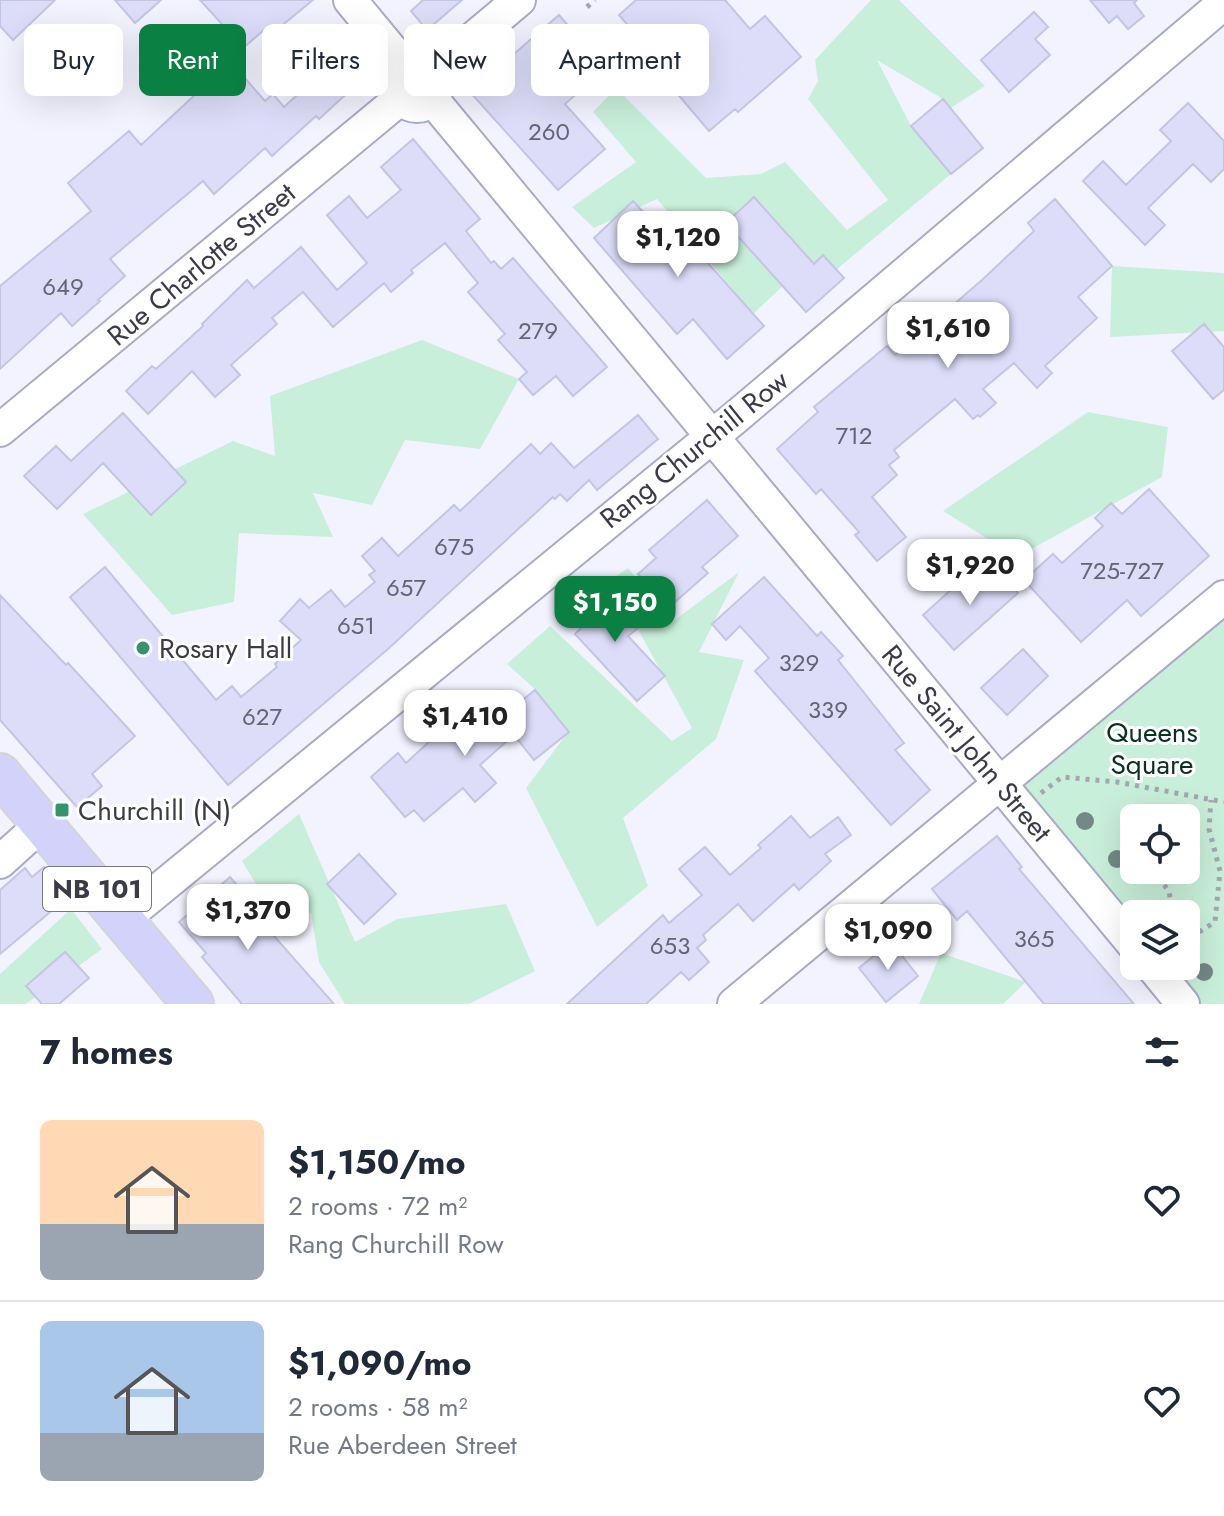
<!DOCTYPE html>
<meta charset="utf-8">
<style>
:root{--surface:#fff;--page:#f2f2f3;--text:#1f2937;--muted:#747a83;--line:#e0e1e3;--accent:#0b8043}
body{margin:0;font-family:Jost,sans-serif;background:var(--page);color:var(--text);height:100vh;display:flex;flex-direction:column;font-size:30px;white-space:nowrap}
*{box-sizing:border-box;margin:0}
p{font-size:26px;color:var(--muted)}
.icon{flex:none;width:44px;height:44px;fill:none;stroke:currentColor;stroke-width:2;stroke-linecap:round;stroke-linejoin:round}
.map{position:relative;height:1004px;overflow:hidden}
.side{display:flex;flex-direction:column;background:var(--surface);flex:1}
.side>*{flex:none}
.hud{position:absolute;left:24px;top:24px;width:800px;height:72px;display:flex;gap:16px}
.tools{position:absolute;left:1120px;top:804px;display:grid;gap:16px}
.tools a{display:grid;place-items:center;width:80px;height:80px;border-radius:12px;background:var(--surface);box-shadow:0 8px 32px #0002;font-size:40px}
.price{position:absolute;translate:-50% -68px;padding:0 18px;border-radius:16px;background:#fff;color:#222;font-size:26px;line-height:52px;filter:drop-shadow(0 2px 4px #0008)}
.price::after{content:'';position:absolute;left:50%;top:48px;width:24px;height:18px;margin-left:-12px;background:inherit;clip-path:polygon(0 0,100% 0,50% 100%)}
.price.current{background:var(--accent);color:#fff}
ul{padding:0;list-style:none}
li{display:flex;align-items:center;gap:24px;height:200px;padding:0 40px}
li+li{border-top:2px solid var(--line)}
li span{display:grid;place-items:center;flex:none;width:224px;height:160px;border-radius:12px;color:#555}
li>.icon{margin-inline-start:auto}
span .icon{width:96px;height:96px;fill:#fffc;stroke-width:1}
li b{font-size:34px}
h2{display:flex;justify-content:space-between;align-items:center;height:96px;padding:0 40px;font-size:34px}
.chip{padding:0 28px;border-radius:12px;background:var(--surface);box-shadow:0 8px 32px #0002;font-size:28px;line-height:72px}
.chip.current{background:var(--accent);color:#fff}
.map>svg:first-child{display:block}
.green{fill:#c8efda;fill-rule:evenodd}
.building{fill:#ddddf9;stroke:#c4c5e1;stroke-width:2}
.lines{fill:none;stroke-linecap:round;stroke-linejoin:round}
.minor-casing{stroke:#aaaac6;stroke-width:36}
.major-casing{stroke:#d4d4d7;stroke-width:44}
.path{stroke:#a6a6b2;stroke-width:5;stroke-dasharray:4 6;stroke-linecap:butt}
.minor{stroke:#fff;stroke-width:32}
.major{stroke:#d3d2fb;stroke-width:40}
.tree{fill:#728985}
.poi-dot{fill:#36946c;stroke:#fff;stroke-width:3}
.labels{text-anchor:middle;stroke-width:6;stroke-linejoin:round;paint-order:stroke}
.number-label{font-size:24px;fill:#646474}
.shield{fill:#fff;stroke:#76767e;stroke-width:2}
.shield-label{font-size:26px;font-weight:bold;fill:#3b3b47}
.street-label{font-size:28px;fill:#3b3b47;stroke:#fff}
.poi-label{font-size:28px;fill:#3b3b47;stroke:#fff;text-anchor:start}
.park-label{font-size:28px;fill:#093221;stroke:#fff}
</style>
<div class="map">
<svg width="1224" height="1004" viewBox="0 0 1224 1004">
<rect width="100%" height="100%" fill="#f3f3ff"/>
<path class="green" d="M 871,0 L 899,0 L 985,86 L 951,108 L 943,99 L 877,60 L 911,126 L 951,174 L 836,270 L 823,256 L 814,264 L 755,198 L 783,286 L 753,314 L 657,199 L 594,228 L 572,207 L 636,162 L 593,112 L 616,88 L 706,178 L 761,174 L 785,162 L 847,230 L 888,200 L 808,99 L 818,81 L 815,60 Z
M 1112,266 L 1224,273 L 1224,331 L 1110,337 Z
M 422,340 L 519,379 L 480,449 L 405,440 L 372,505 L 313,493 L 333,537 L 239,533 L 234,602 L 172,615 L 83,514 L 233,441 L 275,456 L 270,396 Z
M 1088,412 L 1168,427 L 1162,477 L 1017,557 L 943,511 Z
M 628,568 L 672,622 L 739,572 L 699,652 L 744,660 L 716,739 L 623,818 L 648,886 L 597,927 L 526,788 L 569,731 L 536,690 L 507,664 L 550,626 L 672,741 L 692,728 L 611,580 Z
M 1224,597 L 1224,1004 L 1183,1004 L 1152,966 L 1186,966 L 1186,914 L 1134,914 L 1134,945 L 1000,783 ZM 1134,818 L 1186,818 L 1186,870 L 1134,870 Z
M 299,814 L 355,942 L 397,919 L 506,904 L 535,971 L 469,1004 L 345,1004 L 319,962 L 311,913 L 268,904 L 242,861 Z
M 71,909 L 102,949 L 26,1004 L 0,1004 L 0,974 Z
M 941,953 L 1026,982 L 1003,1004 L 919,1004 Z"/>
<path class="building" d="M 0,0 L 55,0 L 13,40 L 0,26 Z
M 115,0 L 161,0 L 135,23 Z
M 200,0 L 313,0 L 269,36 L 264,30 L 229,60 L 265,101 L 273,94 L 284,107 L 345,51 L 367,75 L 319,119 L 316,116 L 272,156 L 265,148 L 214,194 L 203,181 L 110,259 L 125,276 L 98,300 L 100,301 L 72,326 L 61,313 L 0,369 L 0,286 L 91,211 L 68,183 L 129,131 L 141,145 L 212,79 L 197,61 L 230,33 Z
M 423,0 L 462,0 L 427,30 L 411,11 Z
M 636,0 L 725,0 L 750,29 L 765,16 L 801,57 L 738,112 L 735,109 L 709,131 L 664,78 L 677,67 L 652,36 L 643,43 L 619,15 Z
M 1090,0 L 1137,0 L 1134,3 L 1144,16 L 1128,29 L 1117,16 L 1109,23 Z
M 1034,12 L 1048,27 L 1035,39 L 1050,55 L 1009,92 L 981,60 Z
M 559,15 L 605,69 L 565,104 L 605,149 L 558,190 L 470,92 Z
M 943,99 L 983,148 L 951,174 L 911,126 Z
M 1188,103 L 1224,141 L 1224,169 L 1211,182 L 1193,164 L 1148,208 L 1165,225 L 1145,245 L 1083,181 L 1103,161 L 1126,185 L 1171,141 L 1160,130 Z
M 413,139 L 480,219 L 466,231 L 491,263 L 494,261 L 501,269 L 513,258 L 607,367 L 573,396 L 556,376 L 533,395 L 519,379 L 527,372 L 498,340 L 505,334 L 468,292 L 478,283 L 445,243 L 411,270 L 413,273 L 391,292 L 384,283 L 333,327 L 303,292 L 272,318 L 277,324 L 231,365 L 240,375 L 215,397 L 192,371 L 148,414 L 126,391 L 152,366 L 156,369 L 203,326 L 202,324 L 247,280 L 254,288 L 301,247 L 337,290 L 367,263 L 327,215 L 349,196 L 367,218 L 401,190 L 381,167 Z
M 754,197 L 814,264 L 823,255 L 844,278 L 806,312 L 726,223 Z
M 1055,199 L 1112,266 L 1078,297 L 1097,318 L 1045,366 L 1052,373 L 1037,388 L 1014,363 L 983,389 L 996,403 L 980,417 L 978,415 L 973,419 L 955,399 L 894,450 L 899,457 L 889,465 L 897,475 L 872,497 L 906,537 L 877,561 L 855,535 L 859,532 L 821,489 L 816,494 L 777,449 L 818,412 L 814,407 L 887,346 L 895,355 L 982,280 L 1034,231 L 1028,223 Z
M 633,201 L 656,226 L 665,217 L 684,238 L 693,230 L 706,244 L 698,252 L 764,326 L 727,359 L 693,319 L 677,334 L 594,238 Z
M 1204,324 L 1224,347 L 1224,390 L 1213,399 L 1172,351 Z
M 123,413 L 186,482 L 151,515 L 103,463 L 57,509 L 24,476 L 56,446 L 71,461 Z
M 638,415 L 658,439 L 597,490 L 589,480 L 567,501 L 560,494 L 555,499 L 553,497 L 388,649 L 228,785 L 70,597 L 105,567 L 216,700 L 232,686 L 241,697 L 277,667 L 275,664 L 301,640 L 280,621 L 300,599 L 309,608 L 331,590 L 345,607 L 375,582 L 369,575 L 375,571 L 362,556 L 382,538 L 398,556 L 454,505 L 460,511 L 531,444 L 540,454 L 551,443 L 574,468 Z
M 1149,489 L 1209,556 L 1141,616 L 1127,600 L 1081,642 L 1024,580 L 1053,554 L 1062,563 L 1103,526 L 1095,518 L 1111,503 L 1122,514 Z
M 707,500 L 738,536 L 702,567 L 708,573 L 667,609 L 638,574 L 656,558 L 649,550 Z
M 995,567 L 1018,593 L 954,650 L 923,615 L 964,578 L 972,587 Z
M 764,577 L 817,636 L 821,632 L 843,656 L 838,660 L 904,743 L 895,750 L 930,790 L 891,825 L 755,671 L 769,658 L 740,626 L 726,640 L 712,624 Z
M 597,586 L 637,629 L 628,636 L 665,676 L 637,701 L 575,634 L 583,626 L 570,611 Z
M 0,595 L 66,665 L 68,663 L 135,736 L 92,774 L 102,786 L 77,807 L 0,720 Z
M 1023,649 L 1048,676 L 1007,715 L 981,688 Z
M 535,690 L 569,732 L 534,760 L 514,735 L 480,765 L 496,783 L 475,802 L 463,788 L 424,821 L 414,810 L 405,817 L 371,777 L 398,753 L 406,763 L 455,718 L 474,739 Z
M 791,816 L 810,838 L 838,817 L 851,835 L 825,854 L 831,861 L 799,890 L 794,884 L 753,921 L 738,904 L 703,935 L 706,940 L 697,948 L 709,962 L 689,980 L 681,972 L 646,1004 L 567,1004 L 663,915 L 669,923 L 702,895 L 679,869 L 705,847 L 730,875 L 761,848 L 758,845 Z
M 997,836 L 1022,867 L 1019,869 L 1134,1004 L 1044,1004 L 967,911 L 957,920 L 932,889 Z
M 359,854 L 396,894 L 364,924 L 327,884 Z
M 44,867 L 68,897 L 0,954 L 0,890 L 25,868 L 32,877 Z
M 230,877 L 249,899 L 245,903 L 334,1004 L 242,1004 L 202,957 L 206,953 L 179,922 Z
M 891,942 L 918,976 L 886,1002 L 859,968 Z
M 65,952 L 89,978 L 59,1004 L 42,1004 L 26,986 Z"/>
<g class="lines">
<defs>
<path id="minor" d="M 350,0 L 407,69
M397 86a20 20 0 1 1 40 0a20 20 0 1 1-40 0Z
M 432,73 L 519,0
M 432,99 L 1134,945
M 0,430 L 401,98
M 0,862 L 42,824
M 123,919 L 736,417 L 1224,3
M 1152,966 L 1183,1004
M 734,1004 L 1224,597"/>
<path id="major" d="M 0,774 L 193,1004"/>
</defs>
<use href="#minor" class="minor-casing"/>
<use href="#major" class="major-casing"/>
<path class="path" d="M 587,7 L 595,0
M 1041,793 L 1062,777 L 1117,782 L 1224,802
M 1151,870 L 1169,891 L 1171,903 L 1181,914
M 1186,917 L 1199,932 L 1215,922 L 1220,871 L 1209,829 L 1211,800"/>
<use href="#minor" class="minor"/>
<use href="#major" class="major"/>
</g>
<g class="tree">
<circle cx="1085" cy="821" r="9"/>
<circle cx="1117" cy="859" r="9"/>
<circle cx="1204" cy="972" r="9"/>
</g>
<g class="poi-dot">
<circle cx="143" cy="648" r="8"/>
<rect x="54" y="802" width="16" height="16" rx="4"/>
</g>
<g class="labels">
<g class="number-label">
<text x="549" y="140">260</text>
<text x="63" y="295">649</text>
<text x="538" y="339">279</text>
<text x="854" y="444">712</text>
<text x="454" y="555">675</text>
<text x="1122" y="579">725-727</text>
<text x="406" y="596">657</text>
<text x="356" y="634">651</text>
<text x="799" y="671">329</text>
<text x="828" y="718">339</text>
<text x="262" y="725">627</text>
<text x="1034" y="947">365</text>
<text x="670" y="954">653</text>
</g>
<rect class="shield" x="43" y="867" width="108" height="44" rx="6"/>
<g class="shield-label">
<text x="97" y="898">NB 101</text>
</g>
<g class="street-label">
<text transform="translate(201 264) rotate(-40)" y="10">Rue Charlotte Street</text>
<text transform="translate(694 449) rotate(-39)" y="10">Rang Churchill Row</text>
<text transform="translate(967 743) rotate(50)" y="10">Rue Saint John Street</text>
</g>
<g class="poi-label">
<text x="159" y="658">Rosary Hall</text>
<text x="78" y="820">Churchill (N)</text>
</g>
<g class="park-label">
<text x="1152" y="742">Queens<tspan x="1152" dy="32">Square</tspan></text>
</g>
</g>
</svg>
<div class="tools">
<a><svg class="icon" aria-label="locate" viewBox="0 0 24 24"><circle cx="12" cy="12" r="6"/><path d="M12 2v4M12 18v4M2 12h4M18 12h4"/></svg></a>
<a><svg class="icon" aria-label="layers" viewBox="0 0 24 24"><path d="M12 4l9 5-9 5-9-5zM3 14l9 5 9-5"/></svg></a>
</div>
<b class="price" style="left:678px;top:279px">$1,120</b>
<b class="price" style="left:948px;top:370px">$1,610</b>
<b class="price" style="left:970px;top:607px">$1,920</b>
<b class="price current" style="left:615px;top:644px">$1,150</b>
<b class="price" style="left:465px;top:758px">$1,410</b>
<b class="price" style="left:248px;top:952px">$1,370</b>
<b class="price" style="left:888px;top:972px">$1,090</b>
<div class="hud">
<a class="chip">Buy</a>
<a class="chip current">Rent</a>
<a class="chip">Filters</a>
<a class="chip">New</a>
<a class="chip">Apartment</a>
</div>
</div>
<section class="side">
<h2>7 homes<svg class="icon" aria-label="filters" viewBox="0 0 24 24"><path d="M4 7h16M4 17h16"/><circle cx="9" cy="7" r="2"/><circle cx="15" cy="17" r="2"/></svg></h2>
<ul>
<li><span style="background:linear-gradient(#ffd9b3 65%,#9aa5b1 0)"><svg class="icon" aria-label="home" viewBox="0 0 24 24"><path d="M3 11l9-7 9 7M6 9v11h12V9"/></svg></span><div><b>$1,150/mo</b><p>2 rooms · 72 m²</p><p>Rang Churchill Row</p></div><svg class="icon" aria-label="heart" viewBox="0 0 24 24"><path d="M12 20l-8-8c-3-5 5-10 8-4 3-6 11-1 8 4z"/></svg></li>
<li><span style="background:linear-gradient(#a9c7e8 70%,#9aa5b1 0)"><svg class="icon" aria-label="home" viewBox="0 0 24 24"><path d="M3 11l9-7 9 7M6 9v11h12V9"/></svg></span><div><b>$1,090/mo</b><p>2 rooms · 58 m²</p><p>Rue Aberdeen Street</p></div><svg class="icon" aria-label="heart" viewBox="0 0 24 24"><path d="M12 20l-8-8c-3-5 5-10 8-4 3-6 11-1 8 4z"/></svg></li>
</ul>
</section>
